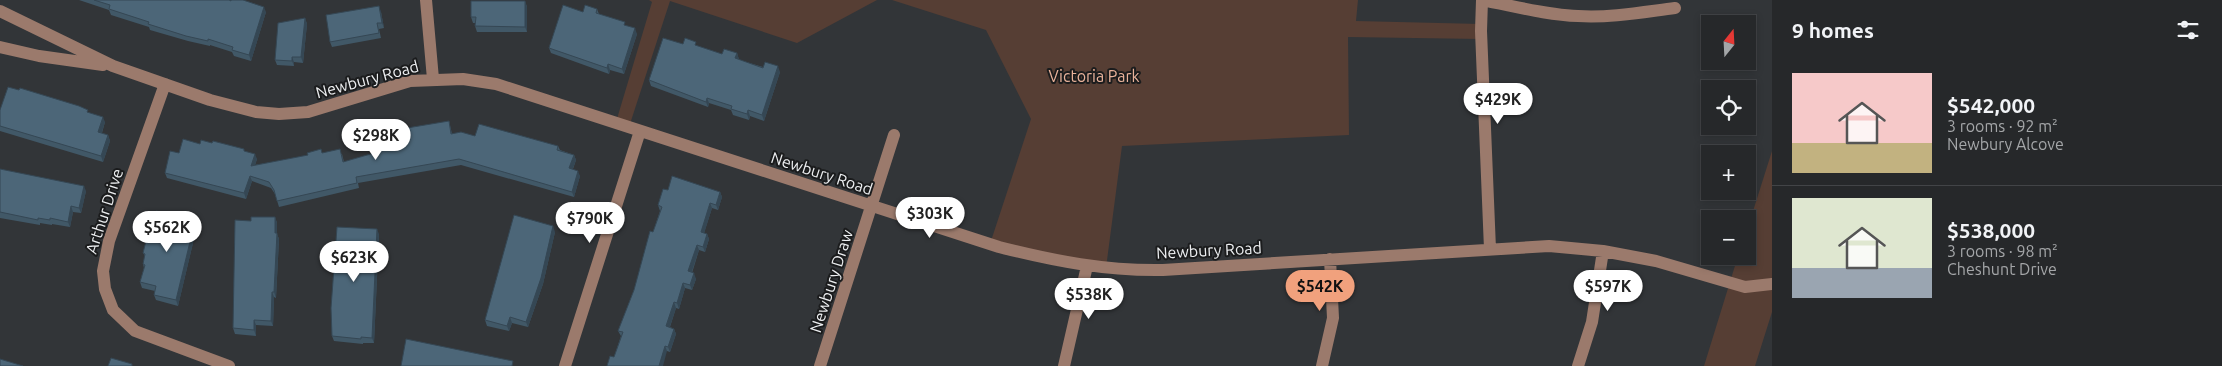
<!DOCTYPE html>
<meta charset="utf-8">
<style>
:root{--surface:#26282a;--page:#2e3032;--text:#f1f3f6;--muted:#a4a6a8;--line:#424447;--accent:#f1a17d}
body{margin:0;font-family:Ubuntu,sans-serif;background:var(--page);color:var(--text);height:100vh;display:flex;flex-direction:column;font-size:19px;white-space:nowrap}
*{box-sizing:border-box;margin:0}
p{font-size:16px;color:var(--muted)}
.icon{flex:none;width:28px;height:28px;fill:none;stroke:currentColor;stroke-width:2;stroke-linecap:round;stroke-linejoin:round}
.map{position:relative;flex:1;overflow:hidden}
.side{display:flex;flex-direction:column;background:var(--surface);width:450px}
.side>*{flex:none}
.needle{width:32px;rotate:18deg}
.tools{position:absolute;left:1701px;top:15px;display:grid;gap:10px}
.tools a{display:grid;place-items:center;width:55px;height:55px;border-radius:0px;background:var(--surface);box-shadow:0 2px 8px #0003,0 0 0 1px var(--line);font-size:25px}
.price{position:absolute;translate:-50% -42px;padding:0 11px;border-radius:18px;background:#fff;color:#222;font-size:16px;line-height:32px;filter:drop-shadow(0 1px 2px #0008)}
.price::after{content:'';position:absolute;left:50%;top:30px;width:15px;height:11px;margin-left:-8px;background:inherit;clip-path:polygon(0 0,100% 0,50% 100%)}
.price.on{background:var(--accent);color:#111}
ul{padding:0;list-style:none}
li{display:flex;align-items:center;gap:15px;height:125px;padding:0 20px}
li+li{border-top:1px solid var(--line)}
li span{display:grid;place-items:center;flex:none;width:140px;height:100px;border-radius:0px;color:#555}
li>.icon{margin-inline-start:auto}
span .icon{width:60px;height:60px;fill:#fffc;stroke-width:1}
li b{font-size:21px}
h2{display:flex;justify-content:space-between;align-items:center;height:60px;padding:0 20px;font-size:21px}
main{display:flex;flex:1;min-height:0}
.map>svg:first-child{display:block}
.green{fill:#563e34}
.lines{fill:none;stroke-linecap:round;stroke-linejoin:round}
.minor{stroke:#9b7a6c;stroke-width:12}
.wall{fill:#415867}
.shaded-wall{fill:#354754}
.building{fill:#4c6678;stroke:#354754}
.labels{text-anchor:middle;stroke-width:4;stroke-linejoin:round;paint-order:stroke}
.park-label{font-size:16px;fill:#eab39b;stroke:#1b1c1d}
.street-label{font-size:16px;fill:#edeff1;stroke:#1b1c1d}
</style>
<main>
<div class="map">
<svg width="1772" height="366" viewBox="0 0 1772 366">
<rect width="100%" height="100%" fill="#323538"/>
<path class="green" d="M 649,0 L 877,0 L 797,43 L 670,1 L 629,127 L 616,122 L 652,2 Z
M 892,0 L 1358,0 L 1356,21 L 1481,24 L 1481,39 L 1348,37 L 1349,135 L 1122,146 L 1106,268 L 990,244 L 1031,119 L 986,30 Z
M 1772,151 L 1772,312 L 1755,366 L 1704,366 L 1738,256 L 1748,256 L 1748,227 Z"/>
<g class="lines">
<path class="minor" d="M 426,0 L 433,79
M 0,11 L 113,66 L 210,100 L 256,112 L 279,114 L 308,112 L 410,81 L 463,79 L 496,84 L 999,247 C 1054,261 1106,271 1163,270 L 1549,246 L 1603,251 L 1656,261 L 1745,287 L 1772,284
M 0,47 L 39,56 L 103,65
M 165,84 L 109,241 L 103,271 L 105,289 L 113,310 L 135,331 L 229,366
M 1490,249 L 1481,31 L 1482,0 C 1514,6 1546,15 1578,16 C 1610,18 1643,12 1675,8
M 565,366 L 640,131
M 820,366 L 894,135
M 1064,366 L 1087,266
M 1322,366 L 1333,318 L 1330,259
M 1578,366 L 1592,322 L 1603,251"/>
</g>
<path class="wall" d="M 79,0 L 229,0 L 266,12 L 251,61 L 234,56 L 232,52 L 210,45 L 210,46 L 188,41 L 150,30 L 149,27 L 111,15 L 109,10 Z
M 525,1 L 527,7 L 527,32 L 477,32 L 475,26 L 476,23 L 473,23 L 471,17 Z
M 597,9 L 599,14 L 626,26 L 637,34 L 624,74 L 610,70 L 609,74 L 551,53 L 549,48 L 583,12 Z
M 381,12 L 384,28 L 379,29 L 381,38 L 332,47 L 330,42 Z
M 305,18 L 307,24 L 303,63 L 294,62 L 294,66 L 277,65 L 275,60 Z
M 683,44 L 698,46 L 722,54 L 737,53 L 739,60 L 780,72 L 764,121 L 750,116 L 749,120 L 733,115 L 731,110 L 709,103 L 708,107 L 651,86 L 649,80 Z
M 0,110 L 89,113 L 105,122 L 102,133 L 108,135 L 110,141 L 103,162 L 0,131 Z
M 449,121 L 452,134 L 558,146 L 560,150 L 574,155 L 576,160 L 573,169 L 580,176 L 574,197 L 461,165 L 358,183 L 359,188 L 279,207 L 275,194 L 271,188 L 252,181 L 246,199 L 167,178 L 165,173 L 179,153 L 200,144 L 245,151 L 257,159 L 255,165 L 322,153 L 342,154 L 344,162 L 381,151 L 395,133 Z
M 0,169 L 86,191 L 81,213 L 73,212 L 70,227 L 52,224 L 52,225 L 40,223 L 40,225 L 0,218 Z
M 668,190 L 720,192 L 722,197 L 718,210 L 712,208 L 704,233 L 707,234 L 709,239 L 705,252 L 699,250 L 692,273 L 696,279 L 692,290 L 685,288 L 679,309 L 676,308 L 670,327 L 674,329 L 676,334 L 670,352 L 667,351 L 614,357 L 621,336 L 618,331 L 634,290 L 660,211 L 658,205 Z
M 184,217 L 185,218 L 197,226 L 178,306 L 156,300 L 154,295 L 155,291 L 142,288 L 140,282 L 144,268 L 143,264 L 145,256 L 143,253 L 153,222 Z
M 275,217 L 277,223 L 277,234 L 279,239 L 276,298 L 274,297 L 273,326 L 256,325 L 256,336 L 235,334 L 233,328 L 251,221 Z
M 555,232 L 543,284 L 528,327 L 512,323 L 509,331 L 487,326 L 485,320 Z
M 379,234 L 374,343 L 363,343 L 363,344 L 334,341 L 332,336 Z"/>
<path class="shaded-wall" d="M 525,1 L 527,7 L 527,32 L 525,27 Z
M 379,6 L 381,12 L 384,28 L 382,23 Z
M 264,7 L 266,12 L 251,61 L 249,55 Z
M 305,18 L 307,24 L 303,63 L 301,57 Z
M 635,28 L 637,34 L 624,74 L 622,69 Z
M 737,53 L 739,59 L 737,64 L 735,58 Z
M 292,57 L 294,62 L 294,66 L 292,61 Z
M 608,64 L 610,70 L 609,74 L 607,68 Z
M 778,66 L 780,72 L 764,121 L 762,115 Z
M 707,98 L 709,103 L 708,107 L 706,102 Z
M 748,110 L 750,116 L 749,120 L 747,114 Z
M 103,117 L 105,122 L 100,138 L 98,132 Z
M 108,135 L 110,141 L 103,162 L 101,156 Z
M 255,154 L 257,159 L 253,171 L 251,166 Z
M 574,155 L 576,160 L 571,174 L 569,168 Z
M 578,171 L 580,176 L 574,197 L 572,192 Z
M 250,176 L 252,181 L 246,199 L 244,193 Z
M 84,186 L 86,191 L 81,213 L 79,208 Z
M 720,192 L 722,197 L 718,210 L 716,205 Z
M 710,203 L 712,208 L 703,237 L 701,232 Z
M 71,206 L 73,212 L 70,227 L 68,222 Z
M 275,217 L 277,223 L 277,234 L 279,239 L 276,298 L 274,292 Z
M 195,221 L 197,226 L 178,306 L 176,300 Z
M 553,226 L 555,232 L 543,284 L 528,327 L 526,322 Z
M 377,229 L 379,234 L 374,343 L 372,338 Z
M 707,234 L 709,239 L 705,252 L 703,247 Z
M 697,245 L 699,250 L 690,277 L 688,271 Z
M 694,273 L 696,279 L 692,290 L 690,285 Z
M 683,283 L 685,288 L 679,309 L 677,303 Z
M 272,292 L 274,297 L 273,326 L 271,321 Z
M 674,302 L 676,308 L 668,332 L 666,326 Z
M 510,317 L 512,323 L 509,331 L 507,326 Z
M 254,320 L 256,325 L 256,336 L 254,330 Z
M 674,329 L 676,334 L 670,352 L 668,347 Z
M 665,346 L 667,351 L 663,366 L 659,366 Z"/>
<path class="building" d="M 94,0 L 229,0 L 231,1 L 231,0 L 243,0 L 264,7 L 249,55 L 232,50 L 233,47 L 208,39 L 208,41 L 186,36 L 148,24 L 149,22 L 109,9 L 110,5 Z
M 471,1 L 525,1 L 525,27 L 475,26 L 476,17 L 471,17 Z
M 563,5 L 583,12 L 585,5 L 597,9 L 596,13 L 625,22 L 624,25 L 635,28 L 622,69 L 608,64 L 607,68 L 549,48 Z
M 379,6 L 382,23 L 377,23 L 379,33 L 330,42 L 326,15 Z
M 305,18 L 301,57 L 292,57 L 292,61 L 275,60 L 278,23 Z
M 663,38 L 683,44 L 685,38 L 696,42 L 695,45 L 722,54 L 724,49 L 737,53 L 735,58 L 763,68 L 765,62 L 778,66 L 762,115 L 748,110 L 747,114 L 731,109 L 732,106 L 707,98 L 706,102 L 649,80 Z
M 8,87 L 19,90 L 20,88 L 79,106 L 88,110 L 87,112 L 103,117 L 98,132 L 108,135 L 101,156 L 0,126 L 0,110 Z
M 449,121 L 451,134 L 461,132 L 475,136 L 479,124 L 558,146 L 557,150 L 574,155 L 569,168 L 578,171 L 572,192 L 459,159 L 356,177 L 357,183 L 277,201 L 274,190 L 269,182 L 250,176 L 244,193 L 165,173 L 170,151 L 179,153 L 183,139 L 200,144 L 201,140 L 212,143 L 213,141 L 244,149 L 244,151 L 255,154 L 251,166 L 308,155 L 307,153 L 321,149 L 322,153 L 340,149 L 343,162 L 381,151 L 378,137 L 395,133 L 395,130 Z
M 0,169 L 84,186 L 79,208 L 71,206 L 68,222 L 50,218 L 50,220 L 38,218 L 38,220 L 0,212 Z
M 672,176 L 720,192 L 716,205 L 710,203 L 701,232 L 707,234 L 703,247 L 697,245 L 688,271 L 694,273 L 690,285 L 683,283 L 677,303 L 674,302 L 666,326 L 674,329 L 668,347 L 665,346 L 659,366 L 607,366 L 610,356 L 614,357 L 623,332 L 618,331 L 634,290 L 650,231 L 653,232 L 662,207 L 658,205 L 663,189 L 668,190 Z
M 156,211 L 184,217 L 184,218 L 195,221 L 176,300 L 154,295 L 156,286 L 140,282 L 145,265 L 143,264 L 145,254 L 143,253 L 151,221 L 153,222 Z
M 514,215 L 553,226 L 541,278 L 526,322 L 510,317 L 507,326 L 485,320 Z
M 251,217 L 275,217 L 275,233 L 277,233 L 274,292 L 272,292 L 271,321 L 254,320 L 254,330 L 233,328 L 235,220 L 251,221 Z
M 337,227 L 377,229 L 372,338 L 361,337 L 361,339 L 332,336 L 331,308 Z
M 406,339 L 513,361 L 512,366 L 401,366 Z
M 111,358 L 132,364 L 132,366 L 108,366 Z
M 0,359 L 23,366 L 0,366 Z"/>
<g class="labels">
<g class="park-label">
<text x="1094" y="82">Victoria Park</text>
</g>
<g class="street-label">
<text transform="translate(367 79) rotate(-15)" y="6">Newbury Road</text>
<text transform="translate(822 173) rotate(18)" y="6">Newbury Road</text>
<text transform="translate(104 211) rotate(-72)" y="6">Arthur Drive</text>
<text transform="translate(1209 250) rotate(-3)" y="6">Newbury Road</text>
<text transform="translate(831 281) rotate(-72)" y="6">Newbury Draw</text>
</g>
</g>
</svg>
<div class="tools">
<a><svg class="needle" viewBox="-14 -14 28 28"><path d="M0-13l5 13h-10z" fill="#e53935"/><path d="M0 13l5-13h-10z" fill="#a4a6a8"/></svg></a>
<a><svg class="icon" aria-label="locate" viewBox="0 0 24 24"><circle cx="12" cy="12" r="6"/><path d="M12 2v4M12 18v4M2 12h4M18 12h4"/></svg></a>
<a>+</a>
<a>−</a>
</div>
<b class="price" style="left:1498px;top:125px">$429K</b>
<b class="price" style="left:376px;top:161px">$298K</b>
<b class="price" style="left:930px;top:239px">$303K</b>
<b class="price" style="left:590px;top:244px">$790K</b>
<b class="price" style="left:167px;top:253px">$562K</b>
<b class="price" style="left:354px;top:283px">$623K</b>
<b class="price on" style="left:1320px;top:312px">$542K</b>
<b class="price" style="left:1608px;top:312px">$597K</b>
<b class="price" style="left:1089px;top:320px">$538K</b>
</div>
<section class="side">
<h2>9 homes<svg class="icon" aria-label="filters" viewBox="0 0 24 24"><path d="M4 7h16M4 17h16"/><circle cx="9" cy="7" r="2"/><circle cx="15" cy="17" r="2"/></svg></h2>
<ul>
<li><span style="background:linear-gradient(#f6c9c9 70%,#c2b280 0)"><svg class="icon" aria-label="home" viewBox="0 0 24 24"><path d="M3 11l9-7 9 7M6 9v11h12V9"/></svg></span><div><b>$542,000</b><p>3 rooms · 92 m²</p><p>Newbury Alcove</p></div></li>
<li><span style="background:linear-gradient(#dfe7d0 70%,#9aa5b1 0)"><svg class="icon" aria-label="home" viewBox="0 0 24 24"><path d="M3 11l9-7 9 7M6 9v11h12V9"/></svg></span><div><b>$538,000</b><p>3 rooms · 98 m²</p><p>Cheshunt Drive</p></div></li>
</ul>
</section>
</main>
